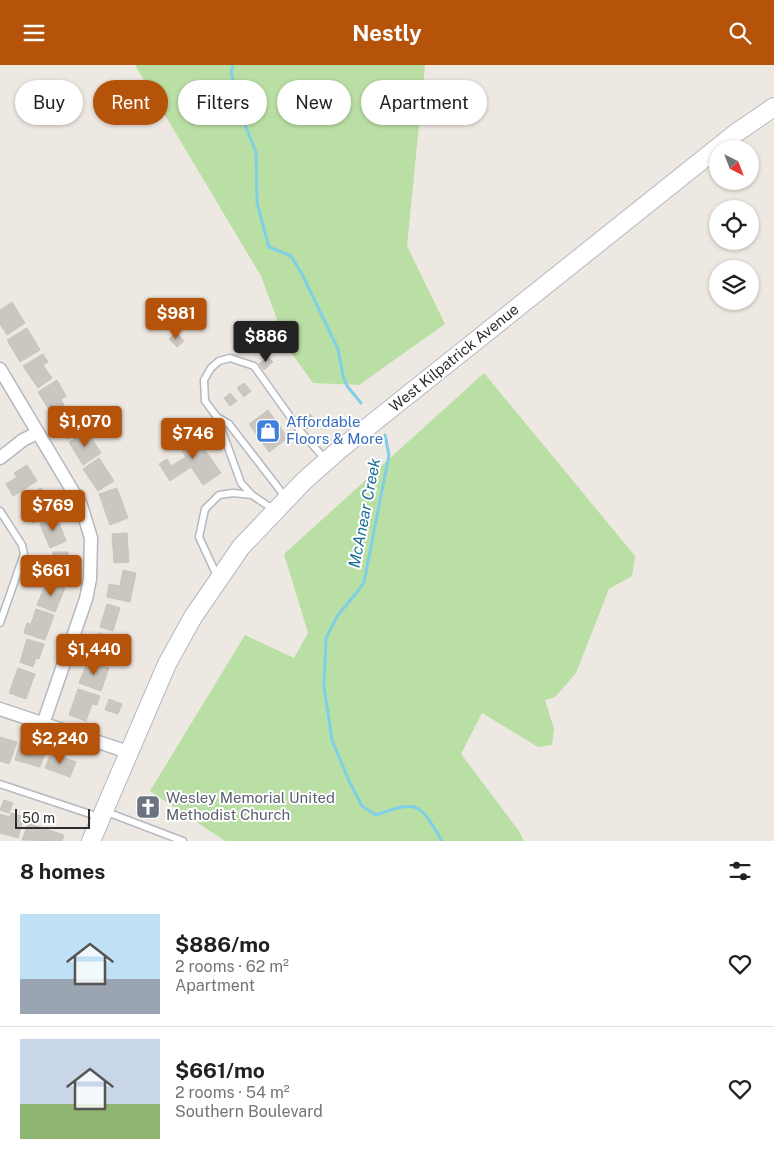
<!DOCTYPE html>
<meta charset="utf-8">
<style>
:root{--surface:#fff;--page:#f2f2f2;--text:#202124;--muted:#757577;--line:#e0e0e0;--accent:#b45309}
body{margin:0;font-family:"Public Sans",sans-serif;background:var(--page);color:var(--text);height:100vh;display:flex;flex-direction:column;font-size:19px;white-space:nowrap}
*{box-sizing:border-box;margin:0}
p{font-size:16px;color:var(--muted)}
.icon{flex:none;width:28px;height:28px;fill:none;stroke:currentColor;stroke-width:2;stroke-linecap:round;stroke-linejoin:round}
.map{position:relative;height:776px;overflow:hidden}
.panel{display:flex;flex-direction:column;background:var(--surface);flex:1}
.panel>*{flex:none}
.top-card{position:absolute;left:15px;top:15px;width:500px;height:45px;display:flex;gap:10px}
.needle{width:32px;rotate:138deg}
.controls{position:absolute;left:709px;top:75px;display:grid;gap:10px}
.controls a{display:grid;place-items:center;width:50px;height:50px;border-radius:50%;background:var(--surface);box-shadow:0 1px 4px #0004;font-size:25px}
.scale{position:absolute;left:15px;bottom:12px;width:75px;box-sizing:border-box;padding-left:5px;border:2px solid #2e2e2e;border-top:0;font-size:14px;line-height:18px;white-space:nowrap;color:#2e2e2e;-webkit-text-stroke:4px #fff;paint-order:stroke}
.price{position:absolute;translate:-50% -42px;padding:0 11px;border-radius:5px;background:var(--accent);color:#fff;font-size:16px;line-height:32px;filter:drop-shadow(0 1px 2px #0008)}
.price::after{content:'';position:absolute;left:50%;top:30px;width:15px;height:11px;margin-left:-8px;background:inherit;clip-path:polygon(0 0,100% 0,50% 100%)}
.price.current{background:#222;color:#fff}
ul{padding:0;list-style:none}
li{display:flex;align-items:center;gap:15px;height:125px;padding:0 20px}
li+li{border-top:1px solid var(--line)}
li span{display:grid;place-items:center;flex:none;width:140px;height:100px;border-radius:0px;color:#555}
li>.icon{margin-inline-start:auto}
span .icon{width:60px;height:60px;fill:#fffc;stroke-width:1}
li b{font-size:21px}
h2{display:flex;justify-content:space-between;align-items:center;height:60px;padding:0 20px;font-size:21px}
.pill{padding:0 18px;border-radius:22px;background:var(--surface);box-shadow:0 1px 4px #0004;font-size:18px;line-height:45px}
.pill.current{background:var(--accent);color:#fff}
header{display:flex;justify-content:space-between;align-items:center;height:65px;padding:0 20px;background:var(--accent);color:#fff;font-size:22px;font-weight:700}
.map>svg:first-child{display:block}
.green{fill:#badfa4}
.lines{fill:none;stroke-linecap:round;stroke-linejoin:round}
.stream{stroke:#7fcfe5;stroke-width:3}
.building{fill:#cac6c0;stroke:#c9c4bb}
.service-casing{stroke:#b5b8c0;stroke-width:9}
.minor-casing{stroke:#b5b8c0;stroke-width:15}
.secondary-casing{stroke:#b5b8c0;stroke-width:20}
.service{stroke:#fff;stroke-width:6}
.minor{stroke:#fff;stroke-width:12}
.secondary{stroke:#fff;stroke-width:18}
.labels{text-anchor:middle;stroke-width:4;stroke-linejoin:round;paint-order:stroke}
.street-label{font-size:15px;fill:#2e2e2e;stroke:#fff}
.shop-label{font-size:15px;fill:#366cbe;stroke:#fff;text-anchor:start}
.worship-label{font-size:15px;fill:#5b616d;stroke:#fff;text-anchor:start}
.water-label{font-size:16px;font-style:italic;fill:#1a7095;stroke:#fff}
</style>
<header><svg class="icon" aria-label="menu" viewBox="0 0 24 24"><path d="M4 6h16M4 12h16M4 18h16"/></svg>Nestly<svg class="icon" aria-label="search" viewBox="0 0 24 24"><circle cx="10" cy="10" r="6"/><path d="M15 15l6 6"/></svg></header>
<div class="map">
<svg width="774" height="776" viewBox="0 0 774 776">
<rect width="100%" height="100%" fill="#eee8e2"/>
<path class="green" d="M 135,0 L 425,0 L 407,181 L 445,259 L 359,320 L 313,318 L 287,282 L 261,211 Z
M 484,308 L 635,491 L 632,511 L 609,524 L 576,608 L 555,632 L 545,635 L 554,664 L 552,680 L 538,682 L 482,648 L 461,689 L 519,766 L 524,776 L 225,776 L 150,726 L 245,570 L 294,593 L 308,568 L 284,489 Z"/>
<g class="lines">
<path class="stream" d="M 233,0 L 231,6 L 242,53 L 256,87 L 257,138 L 269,182 L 291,191 L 302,209 L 338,284 L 343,311 L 347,321 L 361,338
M 385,370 L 389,390 L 364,517 L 358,526 L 338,550 L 326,573 L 324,622 L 332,675 L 349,716 L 362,741 L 376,750 C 419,735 419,737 442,776"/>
</g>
<path class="building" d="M 12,237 L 25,258 L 7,270 L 0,259 L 0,245 Z
M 27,263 L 40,285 L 20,297 L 7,275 Z
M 176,267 L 184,276 L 177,282 L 169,274 Z
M 43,289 L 48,297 L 43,300 L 52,313 L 38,323 L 23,301 Z
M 268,292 L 273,297 L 264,305 L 259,299 Z
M 57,315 L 66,331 L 61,334 L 64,340 L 51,348 L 38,327 Z
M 244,318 L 251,326 L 244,332 L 237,323 Z
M 230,328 L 237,336 L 230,341 L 224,333 Z
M 71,341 L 76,349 L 72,351 L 81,365 L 67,374 L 53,352 Z
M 268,345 L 288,373 L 269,387 L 249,359 Z
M 310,349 L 316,357 L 307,364 L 301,356 Z
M 87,366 L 101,388 L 83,400 L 69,377 Z
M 192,367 L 195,372 L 201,369 L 207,378 L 202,381 L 221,408 L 203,420 L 191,402 L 170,416 L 159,399 L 167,394 L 171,401 L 186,392 L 176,378 Z
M 99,393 L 114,416 L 98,426 L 83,404 Z
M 27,400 L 37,416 L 13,431 L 6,419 L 17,412 L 14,408 Z
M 41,423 L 54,445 L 33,458 L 27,447 L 34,443 L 27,431 Z
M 117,423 L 128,453 L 110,460 L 99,429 Z
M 57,452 L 66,476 L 50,483 L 40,459 Z
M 127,468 L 129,497 L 114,498 L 112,469 Z
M 53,487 L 68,487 L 68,516 L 52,515 Z
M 123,505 L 136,508 L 130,537 L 107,532 L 109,519 L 120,521 Z
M 47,516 L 65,523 L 55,547 L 37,540 Z
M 107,539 L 120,543 L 113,566 L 100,562 Z
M 36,544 L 54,550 L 45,575 L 24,568 L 27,558 L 31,559 Z
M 99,568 L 119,575 L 115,586 L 120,588 L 116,599 L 91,590 Z
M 27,574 L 44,579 L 39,594 L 36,593 L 33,602 L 20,597 Z
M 88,595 L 109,603 L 101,626 L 79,618 Z
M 18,603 L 35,609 L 26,634 L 9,628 Z
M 78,624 L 100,631 L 97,640 L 92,639 L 86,656 L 69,650 Z
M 109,634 L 122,639 L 118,649 L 105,645 Z
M 0,672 L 17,677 L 9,699 L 0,696 Z
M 20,677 L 46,685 L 40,702 L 15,695 Z
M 51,688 L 76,697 L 70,712 L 45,703 Z
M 4,735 L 13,738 L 9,748 L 0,745 Z
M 11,748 L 24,752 L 18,773 L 0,768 L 0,749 L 10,752 Z
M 28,758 L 64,770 L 62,776 L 22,775 Z"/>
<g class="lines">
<defs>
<path id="service" d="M 217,352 L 241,418 L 252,430 L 274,445
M 286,433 L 229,359 L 217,352 L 205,336 L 204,315 L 211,303 L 219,296 L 230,293 L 254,301 L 301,367 L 326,395
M 0,446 L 22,480 L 24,489 L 0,558
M 218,513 L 199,472 L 205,444 L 219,430 L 233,428 L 252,430
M 0,719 L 99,752
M 104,746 L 183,776"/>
<path id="minor" d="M 0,304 L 81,440 L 91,473 L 90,514 L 86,534 L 43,659
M 0,393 L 23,375 L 37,368
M 0,644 L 128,687"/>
<path id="secondary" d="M 91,776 L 167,599 L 193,552 L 241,482 L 304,416 L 339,385 L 736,68 L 774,42"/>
</defs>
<use href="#service" class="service-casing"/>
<use href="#minor" class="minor-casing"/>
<use href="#secondary" class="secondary-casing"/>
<use href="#service" class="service"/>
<use href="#minor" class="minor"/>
<use href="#secondary" class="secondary"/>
</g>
<defs>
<symbol id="shop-square" viewBox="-11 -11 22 22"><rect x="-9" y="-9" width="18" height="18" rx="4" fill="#3f7fe0" stroke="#fff"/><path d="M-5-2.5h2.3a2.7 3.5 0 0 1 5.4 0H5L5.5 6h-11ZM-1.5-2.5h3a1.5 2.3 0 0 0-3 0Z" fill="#fff"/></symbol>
<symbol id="church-square" viewBox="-11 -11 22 22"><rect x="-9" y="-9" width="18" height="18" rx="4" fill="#6b7280" stroke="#fff"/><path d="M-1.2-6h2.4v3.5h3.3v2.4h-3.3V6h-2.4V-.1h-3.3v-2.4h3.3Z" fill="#fff"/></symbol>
</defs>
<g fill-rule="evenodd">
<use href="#shop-square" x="254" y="352" width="28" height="28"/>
<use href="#church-square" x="134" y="728" width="28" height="28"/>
</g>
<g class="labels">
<g class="street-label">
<text transform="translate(454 293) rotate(-39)" y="5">West Kilpatrick Avenue</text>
</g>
<g class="shop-label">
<text x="286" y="362">Affordable<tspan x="286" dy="17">Floors &amp; More</tspan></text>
</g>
<g class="worship-label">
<text x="166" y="738">Wesley Memorial United<tspan x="166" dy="17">Methodist Church</tspan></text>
</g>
<g class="water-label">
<text transform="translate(364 448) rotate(-79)" y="6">McAnear Creek</text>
</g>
</g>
</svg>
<div class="controls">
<a><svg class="needle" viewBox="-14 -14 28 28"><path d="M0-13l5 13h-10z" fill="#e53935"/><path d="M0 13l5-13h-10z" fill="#757577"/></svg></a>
<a><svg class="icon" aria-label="locate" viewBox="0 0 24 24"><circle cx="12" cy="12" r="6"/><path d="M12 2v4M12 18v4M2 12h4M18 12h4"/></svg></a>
<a><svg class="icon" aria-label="layers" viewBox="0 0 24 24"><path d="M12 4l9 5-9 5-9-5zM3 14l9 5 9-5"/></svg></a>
</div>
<div class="scale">50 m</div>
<b class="price" style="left:176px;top:275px">$981</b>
<b class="price current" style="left:266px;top:298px">$886</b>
<b class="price" style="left:85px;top:383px">$1,070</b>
<b class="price" style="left:193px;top:395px">$746</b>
<b class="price" style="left:53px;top:467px">$769</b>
<b class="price" style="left:51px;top:532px">$661</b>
<b class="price" style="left:94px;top:611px">$1,440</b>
<b class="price" style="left:60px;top:700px">$2,240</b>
<div class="top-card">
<a class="pill">Buy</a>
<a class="pill current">Rent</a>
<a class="pill">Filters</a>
<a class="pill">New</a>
<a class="pill">Apartment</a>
</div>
</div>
<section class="panel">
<h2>8 homes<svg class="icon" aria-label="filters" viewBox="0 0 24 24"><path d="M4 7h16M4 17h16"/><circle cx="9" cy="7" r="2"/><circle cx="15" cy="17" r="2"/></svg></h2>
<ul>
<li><span style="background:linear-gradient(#bfe0f5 65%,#9aa5b1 0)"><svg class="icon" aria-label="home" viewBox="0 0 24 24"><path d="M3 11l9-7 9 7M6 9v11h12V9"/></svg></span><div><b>$886/mo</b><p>2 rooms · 62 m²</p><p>Apartment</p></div><svg class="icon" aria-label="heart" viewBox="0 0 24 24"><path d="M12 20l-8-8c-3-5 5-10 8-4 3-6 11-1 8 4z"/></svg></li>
<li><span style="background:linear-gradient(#c9d6e8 65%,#8fb573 0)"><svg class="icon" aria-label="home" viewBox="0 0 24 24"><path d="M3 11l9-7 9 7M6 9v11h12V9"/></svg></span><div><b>$661/mo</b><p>2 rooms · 54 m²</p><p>Southern Boulevard</p></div><svg class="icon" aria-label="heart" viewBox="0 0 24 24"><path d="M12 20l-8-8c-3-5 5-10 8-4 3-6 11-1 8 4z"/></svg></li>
</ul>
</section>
